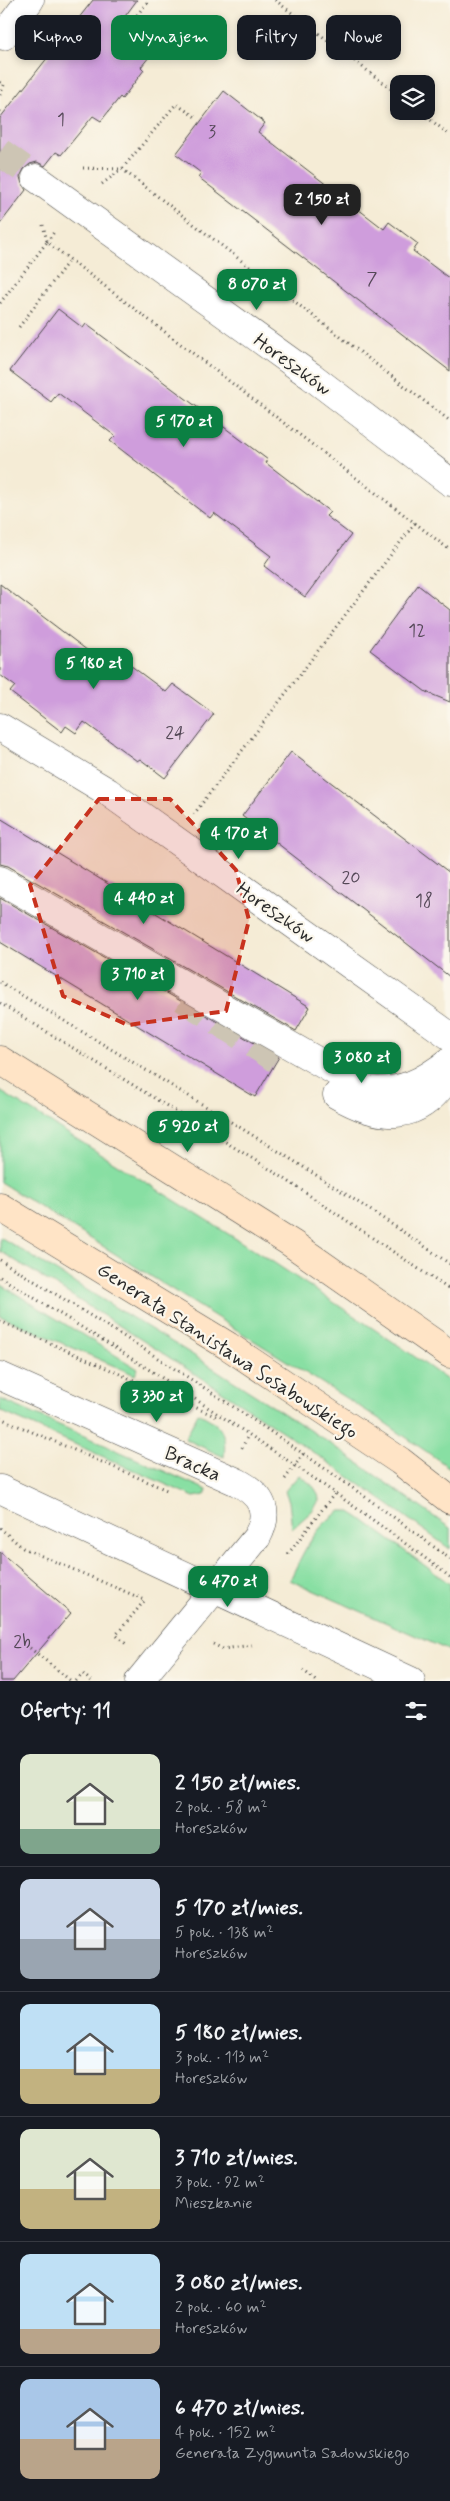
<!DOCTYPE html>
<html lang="pl">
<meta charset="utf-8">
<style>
:root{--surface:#171b24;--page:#242831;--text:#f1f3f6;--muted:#9ea1a6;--line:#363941;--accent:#0b8043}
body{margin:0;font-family:Mynerve,sans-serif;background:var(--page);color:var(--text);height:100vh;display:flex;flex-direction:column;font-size:19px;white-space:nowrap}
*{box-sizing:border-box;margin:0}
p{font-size:16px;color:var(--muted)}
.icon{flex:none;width:28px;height:28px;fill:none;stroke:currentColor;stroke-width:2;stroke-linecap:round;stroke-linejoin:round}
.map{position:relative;height:1681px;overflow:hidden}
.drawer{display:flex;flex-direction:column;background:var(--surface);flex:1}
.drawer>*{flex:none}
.guide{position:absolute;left:15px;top:15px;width:420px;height:45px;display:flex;gap:10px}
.controls{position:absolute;left:390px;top:75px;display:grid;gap:10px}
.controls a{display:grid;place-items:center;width:45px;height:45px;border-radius:10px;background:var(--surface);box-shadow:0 2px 8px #0003;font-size:25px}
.price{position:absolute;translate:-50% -42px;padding:0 11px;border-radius:10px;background:var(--accent);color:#fff;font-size:16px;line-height:32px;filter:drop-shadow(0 1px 2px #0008)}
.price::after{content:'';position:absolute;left:50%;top:30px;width:15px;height:11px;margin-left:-8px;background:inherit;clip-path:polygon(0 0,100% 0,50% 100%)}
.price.current{background:#222;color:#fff}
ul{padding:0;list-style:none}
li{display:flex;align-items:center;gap:15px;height:125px;padding:0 20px}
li+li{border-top:1px solid var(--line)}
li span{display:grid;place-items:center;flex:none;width:140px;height:100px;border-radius:10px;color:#555}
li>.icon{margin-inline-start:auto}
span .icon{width:60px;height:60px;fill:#fffc;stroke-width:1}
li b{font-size:21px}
h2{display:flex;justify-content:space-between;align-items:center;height:60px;padding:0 20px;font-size:21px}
.chip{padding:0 18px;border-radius:10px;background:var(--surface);box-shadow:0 2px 8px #0003;font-size:18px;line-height:45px}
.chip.current{background:var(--accent);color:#fff}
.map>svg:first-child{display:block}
.green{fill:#88dfa3;stroke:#5a8567}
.building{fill:#cf9ddc}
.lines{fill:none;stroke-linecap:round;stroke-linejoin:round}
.minor-tunnel{stroke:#cdc5b4;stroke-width:28;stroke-dasharray:28 14;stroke-linecap:butt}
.minor-casing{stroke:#494845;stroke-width:29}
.secondary-casing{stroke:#494845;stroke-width:29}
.path{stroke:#494845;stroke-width:3;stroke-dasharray:1 4;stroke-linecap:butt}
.minor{stroke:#fff;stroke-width:28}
.secondary{stroke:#ffe4c6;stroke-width:28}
.marked{fill:#c8321e;fill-opacity:0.2;stroke:#c8321e;stroke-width:4;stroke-dasharray:10 6;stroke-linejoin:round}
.labels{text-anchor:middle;stroke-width:4.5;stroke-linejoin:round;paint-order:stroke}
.number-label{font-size:18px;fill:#544857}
.street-label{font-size:20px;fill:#2b2b2b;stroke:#fbf7ec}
</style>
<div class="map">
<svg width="450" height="1681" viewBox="0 0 450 1681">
<rect width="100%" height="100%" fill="#fbf7ec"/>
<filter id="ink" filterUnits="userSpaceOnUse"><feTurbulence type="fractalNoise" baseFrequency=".02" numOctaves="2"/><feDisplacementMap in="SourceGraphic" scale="10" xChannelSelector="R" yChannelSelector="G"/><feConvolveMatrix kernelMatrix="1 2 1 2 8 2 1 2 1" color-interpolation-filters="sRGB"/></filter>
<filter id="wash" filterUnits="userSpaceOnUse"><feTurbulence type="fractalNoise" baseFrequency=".0096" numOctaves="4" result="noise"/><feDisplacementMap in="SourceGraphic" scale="20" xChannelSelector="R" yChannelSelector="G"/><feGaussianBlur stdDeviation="1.12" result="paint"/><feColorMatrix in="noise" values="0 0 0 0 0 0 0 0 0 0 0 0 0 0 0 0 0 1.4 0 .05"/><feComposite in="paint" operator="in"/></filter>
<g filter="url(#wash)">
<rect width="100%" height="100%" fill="#f5ecd6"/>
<path class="green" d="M 0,1091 L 273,1262 L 404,1349 L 450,1382 L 450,1468 L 381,1420 L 0,1182 Z
M 0,1237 L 193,1355 L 331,1444 L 450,1528 L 450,1549 C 305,1442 153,1346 0,1251 Z
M 0,1284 L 138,1369 L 135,1375 L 0,1316 Z
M 0,1399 L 207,1490 L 205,1495 L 194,1497 L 0,1411 Z
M 198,1413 C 220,1424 227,1431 224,1457 L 185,1439 Z
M 299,1475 C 308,1482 319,1488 319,1501 L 312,1511 L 292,1529 L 289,1501 L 285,1491 Z
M 341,1511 L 349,1511 L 360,1518 L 450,1584 L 450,1651 L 290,1580 C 302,1555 315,1525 341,1511 Z"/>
<g id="blocks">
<path class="building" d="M 93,0 L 137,0 L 123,19 L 158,46 L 141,67 L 144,70 L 122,99 L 120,97 L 101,121 L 93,116 L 61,155 L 56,152 L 45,166 L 37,162 L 30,164 L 24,169 L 20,177 L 22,184 L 26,190 L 0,224 L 0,118 Z
M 224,91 L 265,123 L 258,132 L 384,229 L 389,222 L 418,244 L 413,251 L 450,279 L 450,371 L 198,177 L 201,173 L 176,154 Z
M 58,309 L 83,328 L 86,324 L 268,460 L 266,463 L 330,512 L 326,516 L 351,535 L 305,597 L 264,566 L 271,556 L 214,513 L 210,518 L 110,441 L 115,436 L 58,393 L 51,402 L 10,371 Z
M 0,584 L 117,673 L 126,662 L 166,692 L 173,684 L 214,714 L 165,778 L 140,759 L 137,761 L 84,722 L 76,733 L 66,726 L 62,732 L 10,692 L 15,686 L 0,675 Z
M 418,585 L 450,610 L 450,702 L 426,692 L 370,650 Z
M 291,752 L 450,873 L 450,977 L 242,816 Z
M 0,818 L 310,1007 L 296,1031 L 8,866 L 0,864 Z
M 0,898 L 279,1057 L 255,1097 L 0,942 Z
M 0,1552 L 71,1613 L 13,1681 L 0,1681 Z"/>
</g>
</g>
<g filter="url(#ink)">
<use href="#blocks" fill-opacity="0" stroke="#494845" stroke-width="1"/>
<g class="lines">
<path class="minor-tunnel" d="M 0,152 L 36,178
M 183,998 L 278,1060"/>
<defs>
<path id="minor" d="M 3,36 L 30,0
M 36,178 L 311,376 L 450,482
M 0,727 L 108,792 L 450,1036
M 0,880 L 368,1090 C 402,1093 423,1082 450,1061
M 337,1095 C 383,1122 420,1122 450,1074
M 0,1376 L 237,1482 C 262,1495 271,1511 257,1537 L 139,1681
M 0,1489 L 411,1681"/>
<path id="secondary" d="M 0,1060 L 291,1243 L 450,1354
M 0,1207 L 228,1346 L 400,1461 L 450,1500"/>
</defs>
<use href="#minor" class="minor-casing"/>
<use href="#secondary" class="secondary-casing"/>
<path class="path" d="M 275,0 L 399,95
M 137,15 L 149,0
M 0,82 L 4,85 L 0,95
M 0,111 L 2,115
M 419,111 L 450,135
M 83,168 L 122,169 L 176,104 L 197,118
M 102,184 L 122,169 L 450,421
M 43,225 L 47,241
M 47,242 L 54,232
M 0,303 L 47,242 L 415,523 L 194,814
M 19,327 L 70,259
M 415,523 L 450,550
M 0,982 C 151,1074 305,1163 450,1264
M 0,1003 L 279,1175 L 450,1290
M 0,1260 C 154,1354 306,1450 450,1559
M 0,1277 C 154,1371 307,1468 450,1577
M 0,1321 L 217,1417
M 0,1418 L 169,1491
M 242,1448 L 248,1435
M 285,1479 L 304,1453
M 0,1528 L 23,1548 L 145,1600 L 116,1635 L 127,1645
M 288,1554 L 335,1493
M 213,1644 L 223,1649 L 252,1645
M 30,1648 L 71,1681
M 303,1670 L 316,1681
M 76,1681 L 83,1674 L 91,1681"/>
<use href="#minor" class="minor"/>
<use href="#secondary" class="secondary"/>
</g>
</g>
<path class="marked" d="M 99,799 L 170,799 L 236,870 L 249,920 L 226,1011 L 128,1025 L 63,996 L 30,885 Z"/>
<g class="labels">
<g class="number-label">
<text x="61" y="125">1</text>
<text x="212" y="137">3</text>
<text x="372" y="284">7</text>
<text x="417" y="636">12</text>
<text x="175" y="738">24</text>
<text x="351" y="883">20</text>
<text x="424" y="906">18</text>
<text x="22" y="1647">2b</text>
</g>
<g class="street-label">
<text transform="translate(293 364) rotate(36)" y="7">Horeszków</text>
<text transform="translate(276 912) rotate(35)" y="7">Horeszków</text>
<text transform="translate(228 1350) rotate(33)" y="7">Generała Stanisława Sosabowskiego</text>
<text transform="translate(193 1463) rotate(24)" y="7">Bracka</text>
</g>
</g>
</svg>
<div class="controls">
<a><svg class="icon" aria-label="layers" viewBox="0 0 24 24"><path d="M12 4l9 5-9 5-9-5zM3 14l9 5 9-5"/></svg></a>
</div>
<b class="price current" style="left:322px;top:226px">2 150 zł</b>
<b class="price" style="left:257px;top:311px">8 070 zł</b>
<b class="price" style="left:184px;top:448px">5 170 zł</b>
<b class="price" style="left:94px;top:690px">5 180 zł</b>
<b class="price" style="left:239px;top:860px">4 170 zł</b>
<b class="price" style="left:144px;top:925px">4 440 zł</b>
<b class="price" style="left:138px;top:1001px">3 710 zł</b>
<b class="price" style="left:362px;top:1084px">3 080 zł</b>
<b class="price" style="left:188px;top:1153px">5 920 zł</b>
<b class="price" style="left:157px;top:1423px">3 330 zł</b>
<b class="price" style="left:228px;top:1608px">6 470 zł</b>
<div class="guide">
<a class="chip">Kupno</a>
<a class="chip current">Wynajem</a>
<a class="chip">Filtry</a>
<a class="chip">Nowe</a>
</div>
</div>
<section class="drawer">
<h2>Oferty: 11<svg class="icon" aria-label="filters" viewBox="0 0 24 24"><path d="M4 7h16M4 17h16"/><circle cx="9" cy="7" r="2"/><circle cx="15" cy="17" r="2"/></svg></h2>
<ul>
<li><span style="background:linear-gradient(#dfe7d0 75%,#7fa58c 0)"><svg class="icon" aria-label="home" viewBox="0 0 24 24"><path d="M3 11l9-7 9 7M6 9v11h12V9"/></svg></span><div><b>2 150 zł/mies.</b><p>2 pok. · 58 m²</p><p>Horeszków</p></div></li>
<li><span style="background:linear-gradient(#c9d6e8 60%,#9aa5b1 0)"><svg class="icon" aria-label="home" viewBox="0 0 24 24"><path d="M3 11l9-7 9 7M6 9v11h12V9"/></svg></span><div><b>5 170 zł/mies.</b><p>5 pok. · 138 m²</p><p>Horeszków</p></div></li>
<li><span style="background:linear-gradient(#bfe0f5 65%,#c2b280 0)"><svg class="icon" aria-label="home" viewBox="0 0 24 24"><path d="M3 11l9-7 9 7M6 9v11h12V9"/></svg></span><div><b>5 180 zł/mies.</b><p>3 pok. · 113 m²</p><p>Horeszków</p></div></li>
<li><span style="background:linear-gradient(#dfe7d0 60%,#c2b280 0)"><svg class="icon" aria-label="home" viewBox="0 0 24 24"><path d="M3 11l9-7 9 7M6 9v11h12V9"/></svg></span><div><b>3 710 zł/mies.</b><p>3 pok. · 92 m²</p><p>Mieszkanie</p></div></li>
<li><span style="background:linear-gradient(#bfe0f5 75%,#b9a48a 0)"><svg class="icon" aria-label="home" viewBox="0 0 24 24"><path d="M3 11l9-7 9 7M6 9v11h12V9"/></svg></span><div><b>3 080 zł/mies.</b><p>2 pok. · 60 m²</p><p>Horeszków</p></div></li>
<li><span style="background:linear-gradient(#a9c7e8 60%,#b9a48a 0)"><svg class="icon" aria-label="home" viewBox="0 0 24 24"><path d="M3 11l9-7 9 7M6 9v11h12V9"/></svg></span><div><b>6 470 zł/mies.</b><p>4 pok. · 152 m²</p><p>Generała Zygmunta Sadowskiego</p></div></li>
</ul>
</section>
